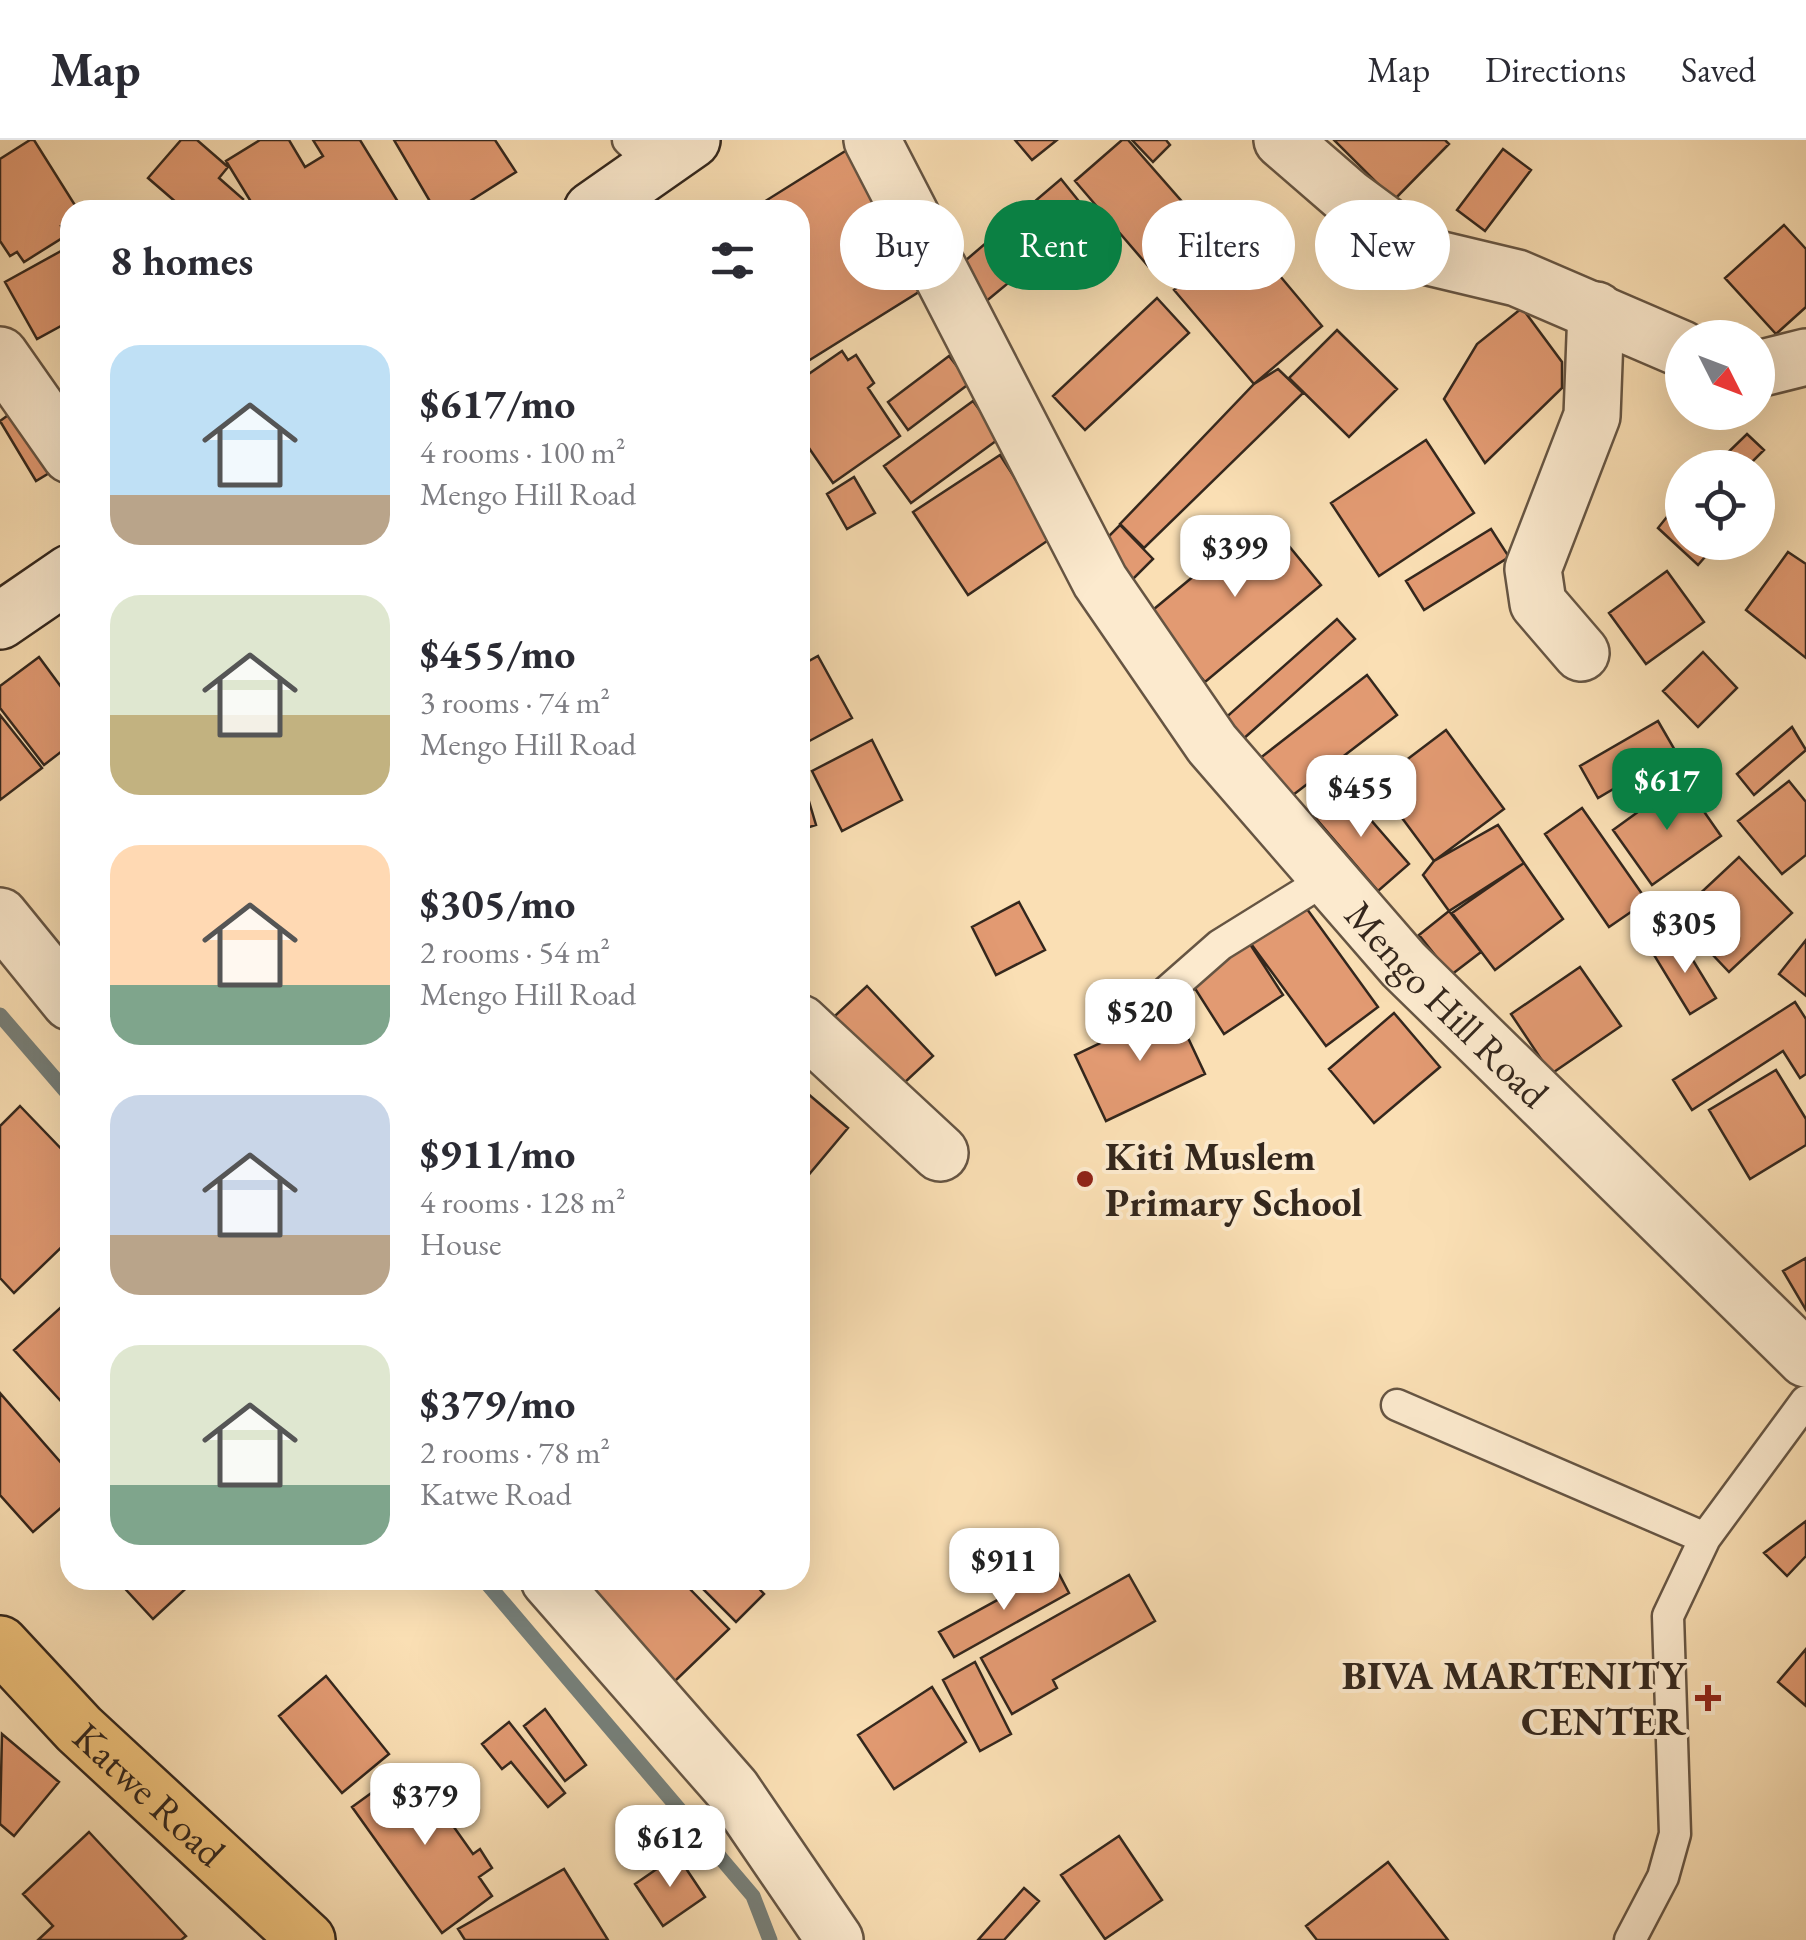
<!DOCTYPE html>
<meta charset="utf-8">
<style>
:root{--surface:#fff;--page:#f7f7f7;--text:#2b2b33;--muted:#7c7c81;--line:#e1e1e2;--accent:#0b8043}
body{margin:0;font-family:"EB Garamond",serif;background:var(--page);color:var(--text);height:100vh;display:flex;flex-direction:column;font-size:38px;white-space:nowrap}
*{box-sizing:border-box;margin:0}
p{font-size:32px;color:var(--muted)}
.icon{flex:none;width:55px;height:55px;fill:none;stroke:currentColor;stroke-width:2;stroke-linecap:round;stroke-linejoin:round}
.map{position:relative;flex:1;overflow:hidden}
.details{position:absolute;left:60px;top:60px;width:750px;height:1390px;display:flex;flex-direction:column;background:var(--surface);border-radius:30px;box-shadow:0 10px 40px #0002}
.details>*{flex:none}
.hud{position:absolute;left:840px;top:60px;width:815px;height:90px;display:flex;gap:20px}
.needle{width:65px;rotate:132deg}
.buttons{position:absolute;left:1665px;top:180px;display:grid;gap:20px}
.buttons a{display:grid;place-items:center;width:110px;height:110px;border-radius:50%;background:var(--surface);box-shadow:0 10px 40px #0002;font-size:50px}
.price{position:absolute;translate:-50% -85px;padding:0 22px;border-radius:20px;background:#fff;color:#222;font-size:32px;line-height:65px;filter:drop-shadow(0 2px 5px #0008)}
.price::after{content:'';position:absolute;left:50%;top:60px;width:30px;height:22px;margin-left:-15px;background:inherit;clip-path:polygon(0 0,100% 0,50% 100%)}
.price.current{background:var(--accent);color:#fff}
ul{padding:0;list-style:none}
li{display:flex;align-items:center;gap:30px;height:250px;padding:0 50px}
li span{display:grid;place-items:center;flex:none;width:280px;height:200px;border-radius:30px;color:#555}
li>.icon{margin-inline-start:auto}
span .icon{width:120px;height:120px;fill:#fffc;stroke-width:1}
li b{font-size:42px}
h2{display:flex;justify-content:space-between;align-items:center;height:120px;padding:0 50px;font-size:42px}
.pill{padding:0 35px;border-radius:45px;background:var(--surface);box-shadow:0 10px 40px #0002;font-size:35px;line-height:90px}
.pill.current{background:var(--accent);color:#fff}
header{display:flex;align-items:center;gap:60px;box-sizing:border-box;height:140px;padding:0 50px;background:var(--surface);border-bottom:2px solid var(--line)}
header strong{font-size:48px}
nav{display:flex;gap:55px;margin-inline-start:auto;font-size:35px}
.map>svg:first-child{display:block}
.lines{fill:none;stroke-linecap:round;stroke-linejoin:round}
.stream{stroke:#767f79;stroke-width:15}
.building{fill:#e29a72;stroke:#34271d;stroke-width:2.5}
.lane-casing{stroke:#665543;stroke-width:35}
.street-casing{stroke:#665543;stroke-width:60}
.secondary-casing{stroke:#34271d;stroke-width:60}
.highway-casing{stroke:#34271d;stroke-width:60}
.lane{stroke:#fceace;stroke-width:30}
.street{stroke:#fceace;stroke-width:55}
.secondary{stroke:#fceace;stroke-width:55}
.highway{stroke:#edc07a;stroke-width:55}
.poi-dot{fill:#8f2418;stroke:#fceace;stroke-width:4}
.labels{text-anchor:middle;stroke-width:8;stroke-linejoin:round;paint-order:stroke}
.street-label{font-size:40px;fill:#34271d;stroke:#fceace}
.poi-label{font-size:40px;font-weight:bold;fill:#34271d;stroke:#fceace;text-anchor:start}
</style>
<header>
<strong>Map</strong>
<nav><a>Map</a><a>Directions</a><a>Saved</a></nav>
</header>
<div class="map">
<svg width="1806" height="1800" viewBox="0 0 1806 1800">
<rect width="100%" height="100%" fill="#fadfb4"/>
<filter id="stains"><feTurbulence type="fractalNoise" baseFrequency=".002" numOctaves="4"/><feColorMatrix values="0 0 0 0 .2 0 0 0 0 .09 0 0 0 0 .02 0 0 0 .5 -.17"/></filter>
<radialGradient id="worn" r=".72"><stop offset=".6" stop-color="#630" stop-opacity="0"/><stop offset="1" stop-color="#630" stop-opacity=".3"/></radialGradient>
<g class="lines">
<path class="stream" d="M 0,875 L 70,956
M 484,1440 L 753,1756 L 770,1800"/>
</g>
<path class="building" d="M 30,0 L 34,0 L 78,70 L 70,70 L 70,81 L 61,86 L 67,95 L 24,122 L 17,112 L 10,116 L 0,101 L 0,19 Z
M 181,0 L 197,0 L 228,27 L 219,38 L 243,59 L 233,70 L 185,70 L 148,38 Z
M 260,0 L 289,0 L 305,27 L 323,16 L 313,0 L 360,0 L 403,70 L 256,70 L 226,21 Z
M 394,0 L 495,0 L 516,32 L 456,70 L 435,70 Z
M 1015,0 L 1057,0 L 1032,20 Z
M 1122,0 L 1128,0 L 1199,81 L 1148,126 L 1075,41 Z
M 1132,0 L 1166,0 L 1170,5 L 1153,22 Z
M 1334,0 L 1445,0 L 1449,4 L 1394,60 Z
M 1503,9 L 1531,30 L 1485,91 L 1457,70 Z
M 847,10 L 930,145 L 800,226 L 800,70 L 751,70 Z
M 1061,39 L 1090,75 L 972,173 L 945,138 Z
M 1784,85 L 1806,109 L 1806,167 L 1776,194 L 1725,138 Z
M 1243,92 L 1322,186 L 1254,244 L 1174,150 Z
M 70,106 L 70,181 L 37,199 L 5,142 Z
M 1157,158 L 1189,193 L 1085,290 L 1053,256 Z
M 1522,168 L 1562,222 L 1562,248 L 1485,323 L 1444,259 L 1477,204 Z
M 1337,190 L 1397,249 L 1349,297 L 1289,238 Z
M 842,211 L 848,220 L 856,215 L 874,243 L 868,248 L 900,296 L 833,343 L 800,295 L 800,240 Z
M 949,216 L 970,243 L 908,290 L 888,262 Z
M 1278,229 L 1303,253 L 1144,408 L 1120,384 L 1254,244 Z
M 973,261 L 1000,298 L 911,363 L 884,326 Z
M 22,265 L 59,327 L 36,341 L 0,281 Z
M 1747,294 L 1764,310 L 1746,328 L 1714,326 Z
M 1426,300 L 1474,373 L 1379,436 L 1331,363 Z
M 1000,315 L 1053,397 L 968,455 L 913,372 Z
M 854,337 L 875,373 L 847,389 L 827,354 Z
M 1682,358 L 1682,402 L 1718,402 L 1698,425 L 1658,388 Z
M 1265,377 L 1321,445 L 1205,542 L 1148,474 Z
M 1120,385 L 1153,419 L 1130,442 L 1097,408 Z
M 1491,389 L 1509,417 L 1424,470 L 1406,441 Z
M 1788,412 L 1806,424 L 1806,518 L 1746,470 Z
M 1667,431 L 1704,482 L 1646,524 L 1609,473 Z
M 1337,479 L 1355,499 L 1241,601 L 1223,580 Z
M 1703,512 L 1737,548 L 1698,587 L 1663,551 Z
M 818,516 L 852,578 L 800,606 L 800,526 Z
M 39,517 L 70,559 L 70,605 L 44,625 L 0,568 L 0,546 Z
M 1367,535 L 1397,575 L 1280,665 L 1250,626 Z
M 0,575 L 42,628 L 0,660 Z
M 1658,581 L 1676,612 L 1598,658 L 1580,626 Z
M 1792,587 L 1806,610 L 1754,655 L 1737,634 Z
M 1446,590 L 1504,669 L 1434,721 L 1376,643 Z
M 872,600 L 902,660 L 842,691 L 812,631 Z
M 800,631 L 816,685 L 800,690 Z
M 1682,640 L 1721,696 L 1652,745 L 1613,690 Z
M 1789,641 L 1806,662 L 1806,715 L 1782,734 L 1738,681 Z
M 1344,649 L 1409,724 L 1378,751 L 1313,675 Z
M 1582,668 L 1647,761 L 1609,787 L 1545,694 Z
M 1498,685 L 1524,723 L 1449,771 L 1423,735 L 1434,721 Z
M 1739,717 L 1792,773 L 1729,832 L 1676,776 Z
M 1524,723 L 1563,779 L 1495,830 L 1452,773 Z
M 1299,758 L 1378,867 L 1326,906 L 1246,797 Z
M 1019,762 L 1045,810 L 996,835 L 972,787 Z
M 1449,771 L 1481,812 L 1451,835 L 1419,795 Z
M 1246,798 L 1283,855 L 1224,894 L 1187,836 Z
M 1680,799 L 1716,858 L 1690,874 L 1654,815 Z
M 1806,800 L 1806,856 L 1779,834 Z
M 1580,827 L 1621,886 L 1551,934 L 1511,874 Z
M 867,846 L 933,916 L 888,958 L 822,888 Z
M 1795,862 L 1806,879 L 1806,934 L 1800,938 L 1783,911 L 1692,970 L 1673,940 Z
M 1174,868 L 1205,934 L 1106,981 L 1075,915 Z
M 1394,873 L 1440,927 L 1374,983 L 1329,929 Z
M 1776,930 L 1806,979 L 1806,1005 L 1750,1039 L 1709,970 Z
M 800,947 L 848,988 L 806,1038 L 800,1034 Z
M 20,966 L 70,1018 L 70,1099 L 14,1153 L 0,1138 L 0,986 Z
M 1806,1118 L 1806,1170 L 1783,1131 Z
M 70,1159 L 70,1271 L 14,1210 Z
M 0,1253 L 70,1333 L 70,1360 L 33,1392 L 0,1355 Z
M 1806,1381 L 1806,1416 L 1787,1436 L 1764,1413 Z
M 1056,1428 L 1069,1453 L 954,1517 L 939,1492 Z
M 1129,1435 L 1155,1481 L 1053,1540 L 1057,1548 L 1012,1574 L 981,1518 Z
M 117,1440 L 195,1440 L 153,1479 Z
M 573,1440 L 681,1440 L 729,1489 L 674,1542 Z
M 694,1440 L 751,1440 L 764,1454 L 736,1482 Z
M 1806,1509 L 1806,1566 L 1778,1542 Z
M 975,1522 L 1011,1594 L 980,1611 L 943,1540 Z
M 326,1536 L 389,1614 L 342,1653 L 279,1576 Z
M 932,1547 L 966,1602 L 894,1649 L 858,1595 Z
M 545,1569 L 586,1625 L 565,1641 L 524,1586 Z
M 509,1582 L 565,1653 L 548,1667 L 511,1622 L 502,1629 L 482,1604 Z
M 2,1594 L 59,1642 L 14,1696 L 0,1684 Z
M 410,1625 L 473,1714 L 480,1709 L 492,1728 L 479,1737 L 492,1756 L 442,1793 L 352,1667 Z
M 89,1692 L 186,1796 L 181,1800 L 38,1800 L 53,1786 L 23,1754 Z
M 1119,1696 L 1162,1760 L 1105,1799 L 1061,1735 Z
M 677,1715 L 705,1757 L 663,1786 L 635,1744 Z
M 1388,1722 L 1448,1800 L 1317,1800 L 1306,1786 Z
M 564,1729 L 608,1800 L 465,1800 L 458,1789 Z
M 1024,1748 L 1039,1761 L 1004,1800 L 978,1800 Z"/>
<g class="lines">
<defs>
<path id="lane" d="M 628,0 L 655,26
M 1162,856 L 1220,805 L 1328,738
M 1397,1265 L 1705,1398
M 1630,1800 L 1663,1737 L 1675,1694 L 1668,1476 L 1705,1398 L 1806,1261"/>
<g id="street">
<path id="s1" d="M 872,0 L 1100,441 L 1212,604 L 1404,825 L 1806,1219"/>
<path d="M 1282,0 L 1349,58 L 1429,117 L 1517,138 L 1682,209"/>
<path d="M 0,215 L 70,315"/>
<path d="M 1758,229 L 1806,217"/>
<path d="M 1581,513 L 1538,463 L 1533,429 L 1592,276 L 1596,170"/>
<path d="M 0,776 L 70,862"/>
<path d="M 800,883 L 940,1013"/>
<path d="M 549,1440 L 732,1649 L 835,1800"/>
</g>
<path id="secondary" d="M 592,70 L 692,0
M 0,481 L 70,433"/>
<g id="highway">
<path id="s2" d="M 0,1504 L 79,1589 L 307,1800"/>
</g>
</defs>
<use href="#lane" class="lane-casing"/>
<use href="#street" class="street-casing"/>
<use href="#secondary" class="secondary-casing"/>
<use href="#highway" class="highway-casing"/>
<use href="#lane" class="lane"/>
<use href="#street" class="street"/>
<use href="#secondary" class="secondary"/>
<use href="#highway" class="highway"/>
</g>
<g class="poi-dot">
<circle cx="1085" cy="1039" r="10"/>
<path d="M1703 1543h10v10h10v10h-10v10h-10v-10h-10v-10h10z"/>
</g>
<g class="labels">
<g class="street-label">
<text dy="14" stroke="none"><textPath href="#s1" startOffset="1045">Mengo Hill Road</textPath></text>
<text dy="14" stroke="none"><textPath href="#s2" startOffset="212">Katwe Road</textPath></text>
</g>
<g class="poi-label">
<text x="1105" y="1030">Kiti Muslem<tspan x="1105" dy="46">Primary School</tspan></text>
<text x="1686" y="1549" text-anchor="end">BIVA MARTENITY<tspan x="1686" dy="46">CENTER</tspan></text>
</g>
</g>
<rect width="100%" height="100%" filter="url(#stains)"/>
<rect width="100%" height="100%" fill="url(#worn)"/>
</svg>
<div class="buttons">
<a><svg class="needle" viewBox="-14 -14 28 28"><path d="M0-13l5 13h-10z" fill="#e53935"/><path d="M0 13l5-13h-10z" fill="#7c7c81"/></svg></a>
<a><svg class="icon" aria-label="locate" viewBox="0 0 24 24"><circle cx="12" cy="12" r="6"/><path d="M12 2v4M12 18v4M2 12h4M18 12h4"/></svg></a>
</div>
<b class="price" style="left:1235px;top:460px">$399</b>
<b class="price current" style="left:1667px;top:693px">$617</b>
<b class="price" style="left:1361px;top:700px">$455</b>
<b class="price" style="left:1685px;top:836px">$305</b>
<b class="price" style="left:1140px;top:924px">$520</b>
<b class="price" style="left:1004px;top:1473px">$911</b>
<b class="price" style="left:425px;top:1708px">$379</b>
<b class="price" style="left:670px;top:1750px">$612</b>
<div class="hud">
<a class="pill">Buy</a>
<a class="pill current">Rent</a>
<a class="pill">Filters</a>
<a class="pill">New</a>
</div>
<section class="details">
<h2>8 homes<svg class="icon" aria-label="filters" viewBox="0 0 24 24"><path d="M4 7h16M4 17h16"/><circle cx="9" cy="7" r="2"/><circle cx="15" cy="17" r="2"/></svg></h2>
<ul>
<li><span style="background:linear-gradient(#bfe0f5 75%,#b9a48a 0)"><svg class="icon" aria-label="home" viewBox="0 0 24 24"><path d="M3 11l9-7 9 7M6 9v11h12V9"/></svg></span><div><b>$617/mo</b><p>4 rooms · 100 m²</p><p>Mengo Hill Road</p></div></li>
<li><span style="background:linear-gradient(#dfe7d0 60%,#c2b280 0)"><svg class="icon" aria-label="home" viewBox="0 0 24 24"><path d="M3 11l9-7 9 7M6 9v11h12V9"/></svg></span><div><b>$455/mo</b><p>3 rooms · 74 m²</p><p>Mengo Hill Road</p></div></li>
<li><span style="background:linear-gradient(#ffd9b3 70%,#7fa58c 0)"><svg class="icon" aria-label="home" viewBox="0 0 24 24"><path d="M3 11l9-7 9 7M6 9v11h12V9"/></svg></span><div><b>$305/mo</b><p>2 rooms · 54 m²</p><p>Mengo Hill Road</p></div></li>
<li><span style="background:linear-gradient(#c9d6e8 70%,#b9a48a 0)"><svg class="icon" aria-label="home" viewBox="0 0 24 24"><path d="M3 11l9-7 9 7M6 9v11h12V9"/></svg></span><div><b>$911/mo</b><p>4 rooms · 128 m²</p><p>House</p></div></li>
<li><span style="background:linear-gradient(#dfe7d0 70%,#7fa58c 0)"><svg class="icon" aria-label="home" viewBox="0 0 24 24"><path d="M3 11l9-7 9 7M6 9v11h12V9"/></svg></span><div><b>$379/mo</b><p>2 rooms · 78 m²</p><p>Katwe Road</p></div></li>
</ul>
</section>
</div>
